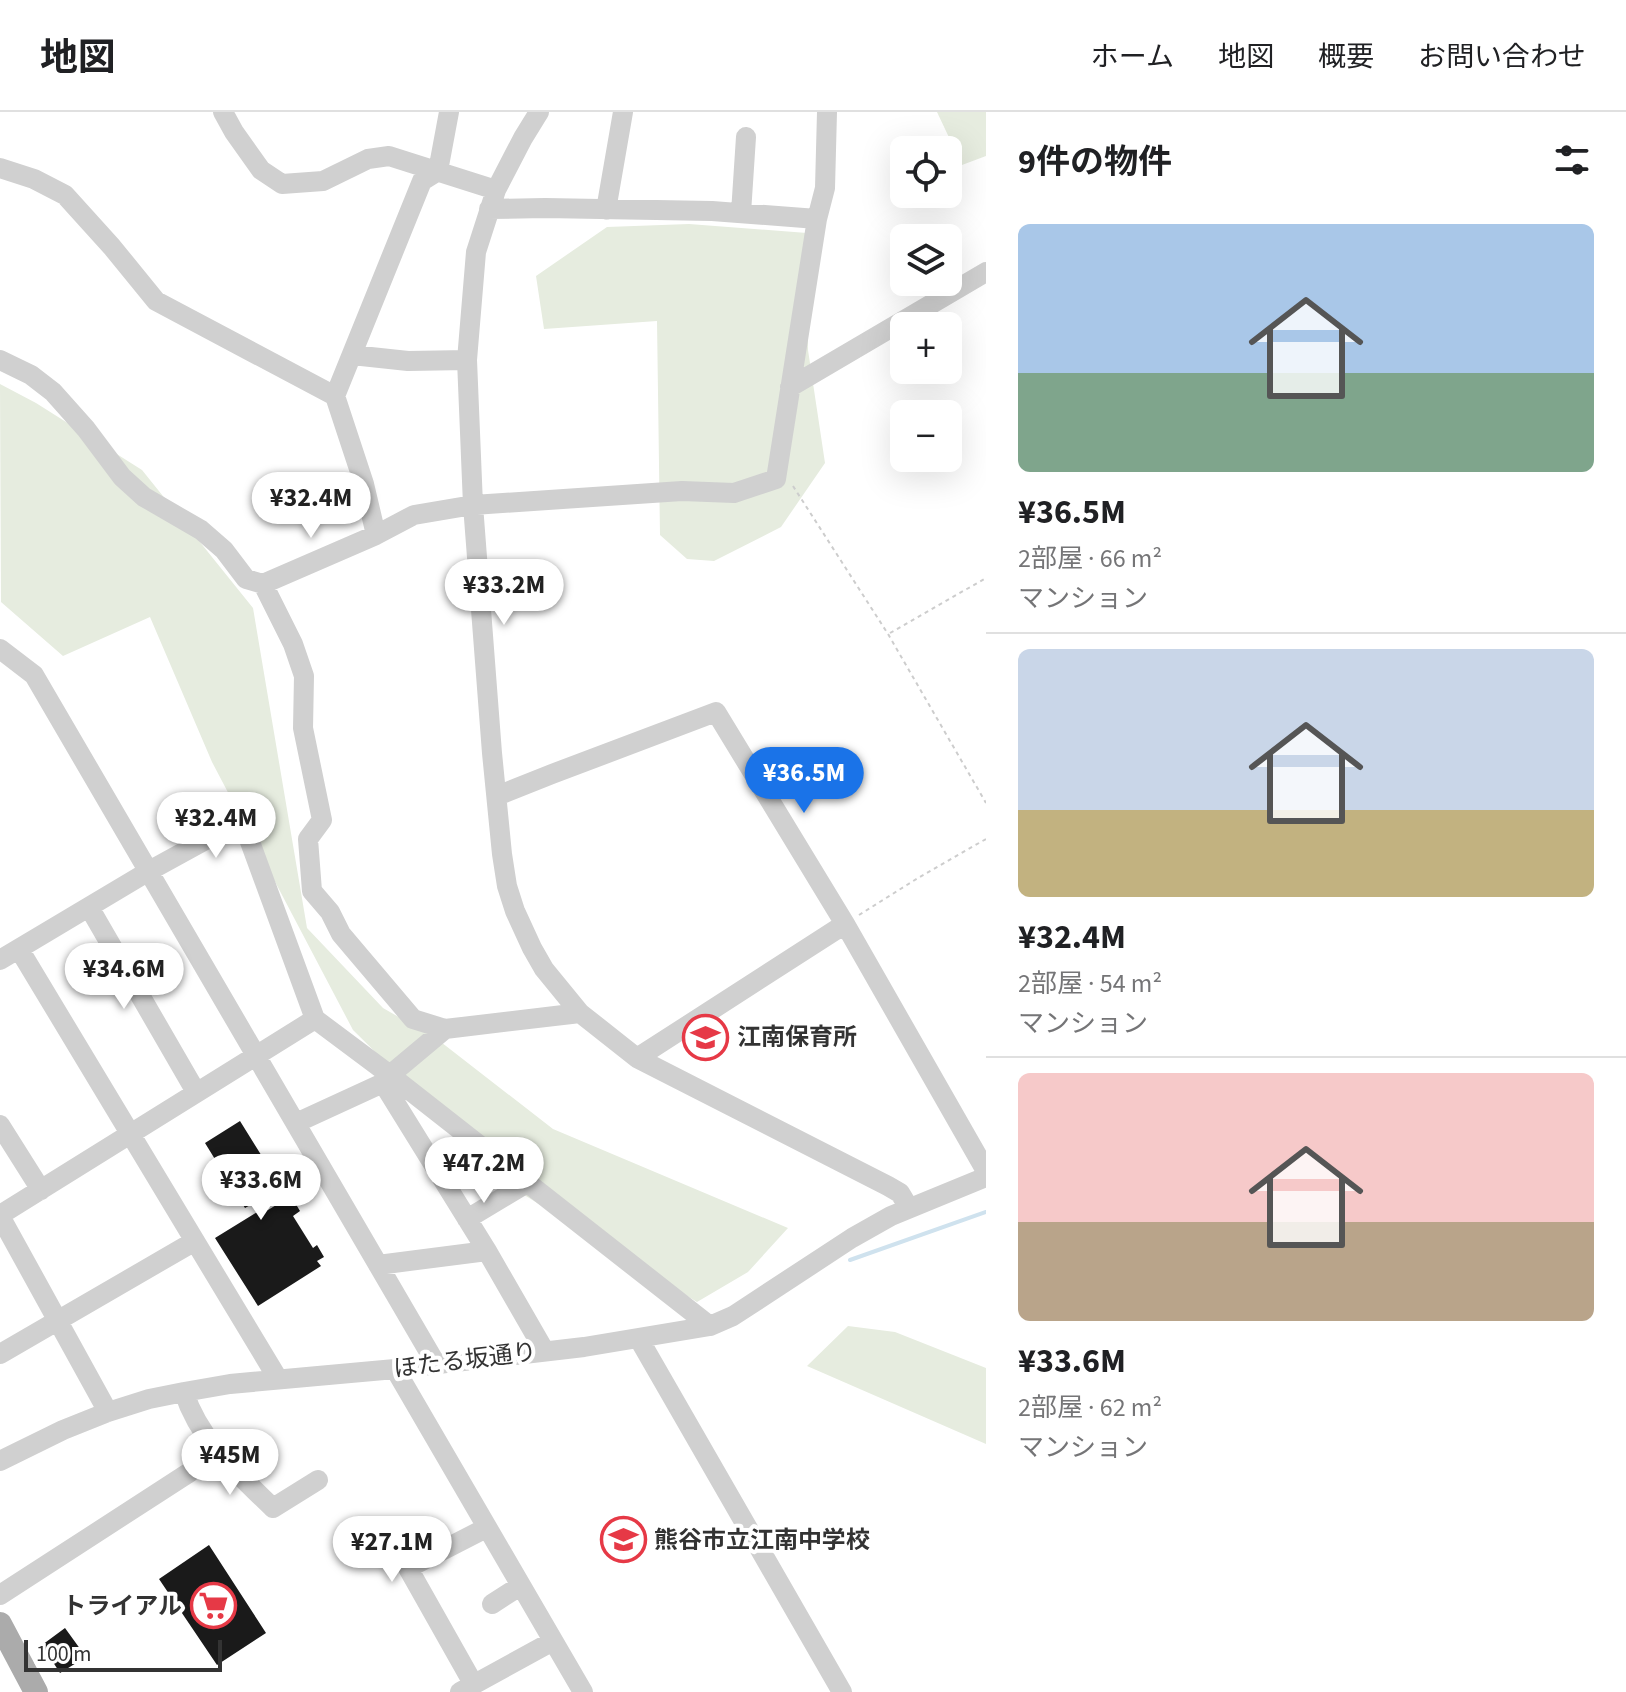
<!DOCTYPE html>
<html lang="ja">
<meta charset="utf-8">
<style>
:root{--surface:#fff;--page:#f6f6f6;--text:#202124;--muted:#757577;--line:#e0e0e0;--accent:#1a73e8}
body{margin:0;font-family:"Source Sans 3","Noto Sans JP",sans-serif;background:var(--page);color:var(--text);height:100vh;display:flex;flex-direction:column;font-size:30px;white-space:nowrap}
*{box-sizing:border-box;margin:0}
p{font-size:26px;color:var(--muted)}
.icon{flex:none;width:44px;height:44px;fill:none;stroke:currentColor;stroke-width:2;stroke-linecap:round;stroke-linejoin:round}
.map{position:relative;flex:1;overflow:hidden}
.sheet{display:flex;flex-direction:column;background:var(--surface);width:640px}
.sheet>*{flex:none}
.fabs{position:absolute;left:890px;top:24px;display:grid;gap:16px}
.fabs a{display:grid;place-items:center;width:72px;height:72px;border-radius:12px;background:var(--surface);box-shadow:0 8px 32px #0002;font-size:40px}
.scale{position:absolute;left:24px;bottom:20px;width:198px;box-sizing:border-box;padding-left:8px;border:4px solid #333;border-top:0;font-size:22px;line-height:28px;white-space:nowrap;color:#333;-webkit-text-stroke:6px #fff;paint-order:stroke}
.price{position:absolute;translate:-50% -68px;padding:0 18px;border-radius:28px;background:#fff;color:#222;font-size:26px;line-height:52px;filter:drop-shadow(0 2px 4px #0008)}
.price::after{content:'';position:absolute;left:50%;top:48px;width:24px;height:18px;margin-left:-12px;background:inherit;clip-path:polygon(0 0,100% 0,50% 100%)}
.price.current{background:var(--accent);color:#fff}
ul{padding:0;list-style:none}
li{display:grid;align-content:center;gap:16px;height:424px;padding:0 32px}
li+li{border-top:2px solid var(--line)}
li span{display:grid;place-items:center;height:248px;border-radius:12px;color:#555}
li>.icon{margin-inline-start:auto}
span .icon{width:144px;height:144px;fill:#fffc;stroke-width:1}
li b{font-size:34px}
h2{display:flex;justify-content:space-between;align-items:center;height:96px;padding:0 32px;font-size:34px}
header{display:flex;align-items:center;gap:48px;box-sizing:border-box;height:112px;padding:0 40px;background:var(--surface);border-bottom:2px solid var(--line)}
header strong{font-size:38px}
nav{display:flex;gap:44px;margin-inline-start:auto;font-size:28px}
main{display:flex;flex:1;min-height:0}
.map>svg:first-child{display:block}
.green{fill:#e6ecdf}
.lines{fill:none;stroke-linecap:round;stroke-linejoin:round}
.stream{stroke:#cfe2ee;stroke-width:4}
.building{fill:#1a1a1a}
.path{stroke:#cdcdcd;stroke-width:2;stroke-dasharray:4 4;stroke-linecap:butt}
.minor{stroke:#d0d0d0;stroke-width:20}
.major{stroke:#ababab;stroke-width:24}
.labels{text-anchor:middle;stroke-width:8;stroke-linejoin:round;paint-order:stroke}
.poi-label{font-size:24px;font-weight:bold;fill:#333;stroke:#fff;text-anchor:start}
.street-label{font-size:24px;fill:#333;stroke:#fff}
</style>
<header>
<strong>地図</strong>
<nav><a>ホーム</a><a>地図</a><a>概要</a><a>お問い合わせ</a></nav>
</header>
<main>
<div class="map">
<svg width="986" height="1580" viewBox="0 0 986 1580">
<rect width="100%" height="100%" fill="#fff"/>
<path class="green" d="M 937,0 L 986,0 L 986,44 L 962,53 Z
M 689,112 L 807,121 L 808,238 L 825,351 L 781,415 L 714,449 L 687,447 L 660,423 L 657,209 L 544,217 L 536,164 L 607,115 Z
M 0,272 L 36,291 L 142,358 L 253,496 L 307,816 L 383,896 L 437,927 L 553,1017 L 788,1116 L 748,1160 L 697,1190 L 513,1076 L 353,918 L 212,650 L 150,505 L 63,544 L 1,490 Z
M 848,1214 L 895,1220 L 986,1256 L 986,1332 L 807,1254 Z"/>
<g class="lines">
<path class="stream" d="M 850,1148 L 986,1100"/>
</g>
<path class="building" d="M 240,1009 L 281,1075 L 261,1087 L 268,1098 L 291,1084 L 300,1099 L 293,1104 L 313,1136 L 317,1133 L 324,1145 L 317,1149 L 321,1154 L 258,1194 L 215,1126 L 259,1099 L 254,1091 L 245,1096 L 205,1031 Z
M 209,1433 L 266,1521 L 217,1553 L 159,1467 Z
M 65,1516 L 86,1545 L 60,1561 L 42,1533 Z"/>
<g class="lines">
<path class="path" d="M 793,374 L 888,522 L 986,691
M 890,521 L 986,466
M 859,803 L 918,766 L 986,727"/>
<path class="minor" d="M 223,0 L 234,20 L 261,58 L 282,72 L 323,69 L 368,47 L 389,44 L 496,78
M 539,0 L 523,26 L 496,78 L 476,140 L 467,248 L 473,393 L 492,641 L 502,742 L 507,774 L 515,799 L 532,836 L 544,857 L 580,901 L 637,946 L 888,1074 L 900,1081 L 909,1096
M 0,56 L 34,67 L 65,83 L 112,135 L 156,189 L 335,284 L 364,372 L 376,423
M 489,97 L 545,96 L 712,99 L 817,107
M 606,98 L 623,0
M 741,101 L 746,25
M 352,243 L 408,249 L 467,248
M 0,248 L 31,263 L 53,280 L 86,317 L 122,365 L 144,385 L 201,418 L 224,438 L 246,467 L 263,472 L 376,423 L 414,403 L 473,393 L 682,379 L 734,381 L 776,367 L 817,107 L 825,76 L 827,0
M 790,275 L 986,160
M 335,284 L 422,69 L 438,59 L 449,0
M 263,472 L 293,532 L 304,564 L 303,616 L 322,708 L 308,727 L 312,779 L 330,800 L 341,822 L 413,907 L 445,917 L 580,901
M 0,537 L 34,563 L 436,1252
M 497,684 L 552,662 L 716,600 L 845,812 L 986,1059
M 89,795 L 196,980
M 19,837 L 278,1267
M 0,848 L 149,759 L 242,708 L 315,907 L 0,1103
M 315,907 L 390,963 L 710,1214
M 637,946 L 845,812
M 383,971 L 487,1139 L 544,1238
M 296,1011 L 383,971 L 390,963 L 445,917
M 0,1013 L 41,1078
M 0,1104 L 108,1300
M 467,1107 L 527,1071
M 378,1153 L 487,1139
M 639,1227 L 842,1580
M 0,1242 L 195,1129
M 395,1257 L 583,1580
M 184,1280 C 199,1328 238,1362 273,1396 L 318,1368
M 0,1349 L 63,1318 L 108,1300 L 149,1287 L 184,1280 L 230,1272 L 395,1257 L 584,1235 L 710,1214 L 733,1204 L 852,1126 L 891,1104 L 986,1065
M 0,1483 L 190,1360 L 217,1340
M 492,1492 L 520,1474
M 474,1573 L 408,1456 L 486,1416
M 460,1580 L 553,1529"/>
<path class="major" d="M 0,1512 L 36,1580"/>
</g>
<defs>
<symbol id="school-ring" viewBox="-11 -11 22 22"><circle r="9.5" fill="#fff" stroke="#e63946" stroke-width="1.5"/><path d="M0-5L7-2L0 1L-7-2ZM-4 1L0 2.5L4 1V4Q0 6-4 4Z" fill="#e63946"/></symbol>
<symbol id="supermarket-ring" viewBox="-11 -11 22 22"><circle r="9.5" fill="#fff" stroke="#e63946" stroke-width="1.5"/><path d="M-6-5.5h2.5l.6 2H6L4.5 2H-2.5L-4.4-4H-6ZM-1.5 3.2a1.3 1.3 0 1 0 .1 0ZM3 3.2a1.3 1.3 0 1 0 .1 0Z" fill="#e63946"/></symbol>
</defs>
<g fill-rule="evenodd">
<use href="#school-ring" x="680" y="900" width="51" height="51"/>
<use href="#school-ring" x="598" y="1402" width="51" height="51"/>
<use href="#supermarket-ring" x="188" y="1468" width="51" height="51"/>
</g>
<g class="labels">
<g class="poi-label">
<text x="737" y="933">江南保育所</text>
<text x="654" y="1436">熊谷市立江南中学校</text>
<text x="182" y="1502" text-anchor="end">トライアル</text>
</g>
<g class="street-label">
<text transform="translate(465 1248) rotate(-7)" y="8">ほたる坂通り</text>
</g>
</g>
</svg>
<div class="fabs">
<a><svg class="icon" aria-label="locate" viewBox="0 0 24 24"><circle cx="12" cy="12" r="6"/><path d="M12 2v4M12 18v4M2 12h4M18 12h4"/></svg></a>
<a><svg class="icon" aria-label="layers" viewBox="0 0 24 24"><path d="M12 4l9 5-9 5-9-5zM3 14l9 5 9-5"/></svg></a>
<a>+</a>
<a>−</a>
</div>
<div class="scale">100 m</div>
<b class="price" style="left:311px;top:428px">¥32.4M</b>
<b class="price" style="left:504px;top:515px">¥33.2M</b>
<b class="price current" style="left:804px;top:703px">¥36.5M</b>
<b class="price" style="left:216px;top:748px">¥32.4M</b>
<b class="price" style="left:124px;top:899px">¥34.6M</b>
<b class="price" style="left:484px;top:1093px">¥47.2M</b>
<b class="price" style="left:261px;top:1110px">¥33.6M</b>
<b class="price" style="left:230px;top:1385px">¥45M</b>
<b class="price" style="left:392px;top:1472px">¥27.1M</b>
</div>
<section class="sheet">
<h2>9件の物件<svg class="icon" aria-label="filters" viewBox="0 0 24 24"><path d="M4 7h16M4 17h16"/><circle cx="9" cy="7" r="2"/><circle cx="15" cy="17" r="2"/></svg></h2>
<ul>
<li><span style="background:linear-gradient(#a9c7e8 60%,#7fa58c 0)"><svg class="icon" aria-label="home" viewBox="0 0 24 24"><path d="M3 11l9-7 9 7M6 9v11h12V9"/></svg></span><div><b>¥36.5M</b><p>2部屋 · 66 m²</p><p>マンション</p></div></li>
<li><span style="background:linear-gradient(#c9d6e8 65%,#c2b280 0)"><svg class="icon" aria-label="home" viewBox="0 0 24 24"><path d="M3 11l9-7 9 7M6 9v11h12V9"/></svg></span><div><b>¥32.4M</b><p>2部屋 · 54 m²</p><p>マンション</p></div></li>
<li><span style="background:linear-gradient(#f6c9c9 60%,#b9a48a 0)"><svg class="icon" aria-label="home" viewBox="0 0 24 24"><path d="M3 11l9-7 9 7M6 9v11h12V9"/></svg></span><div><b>¥33.6M</b><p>2部屋 · 62 m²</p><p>マンション</p></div></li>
</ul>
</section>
</main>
